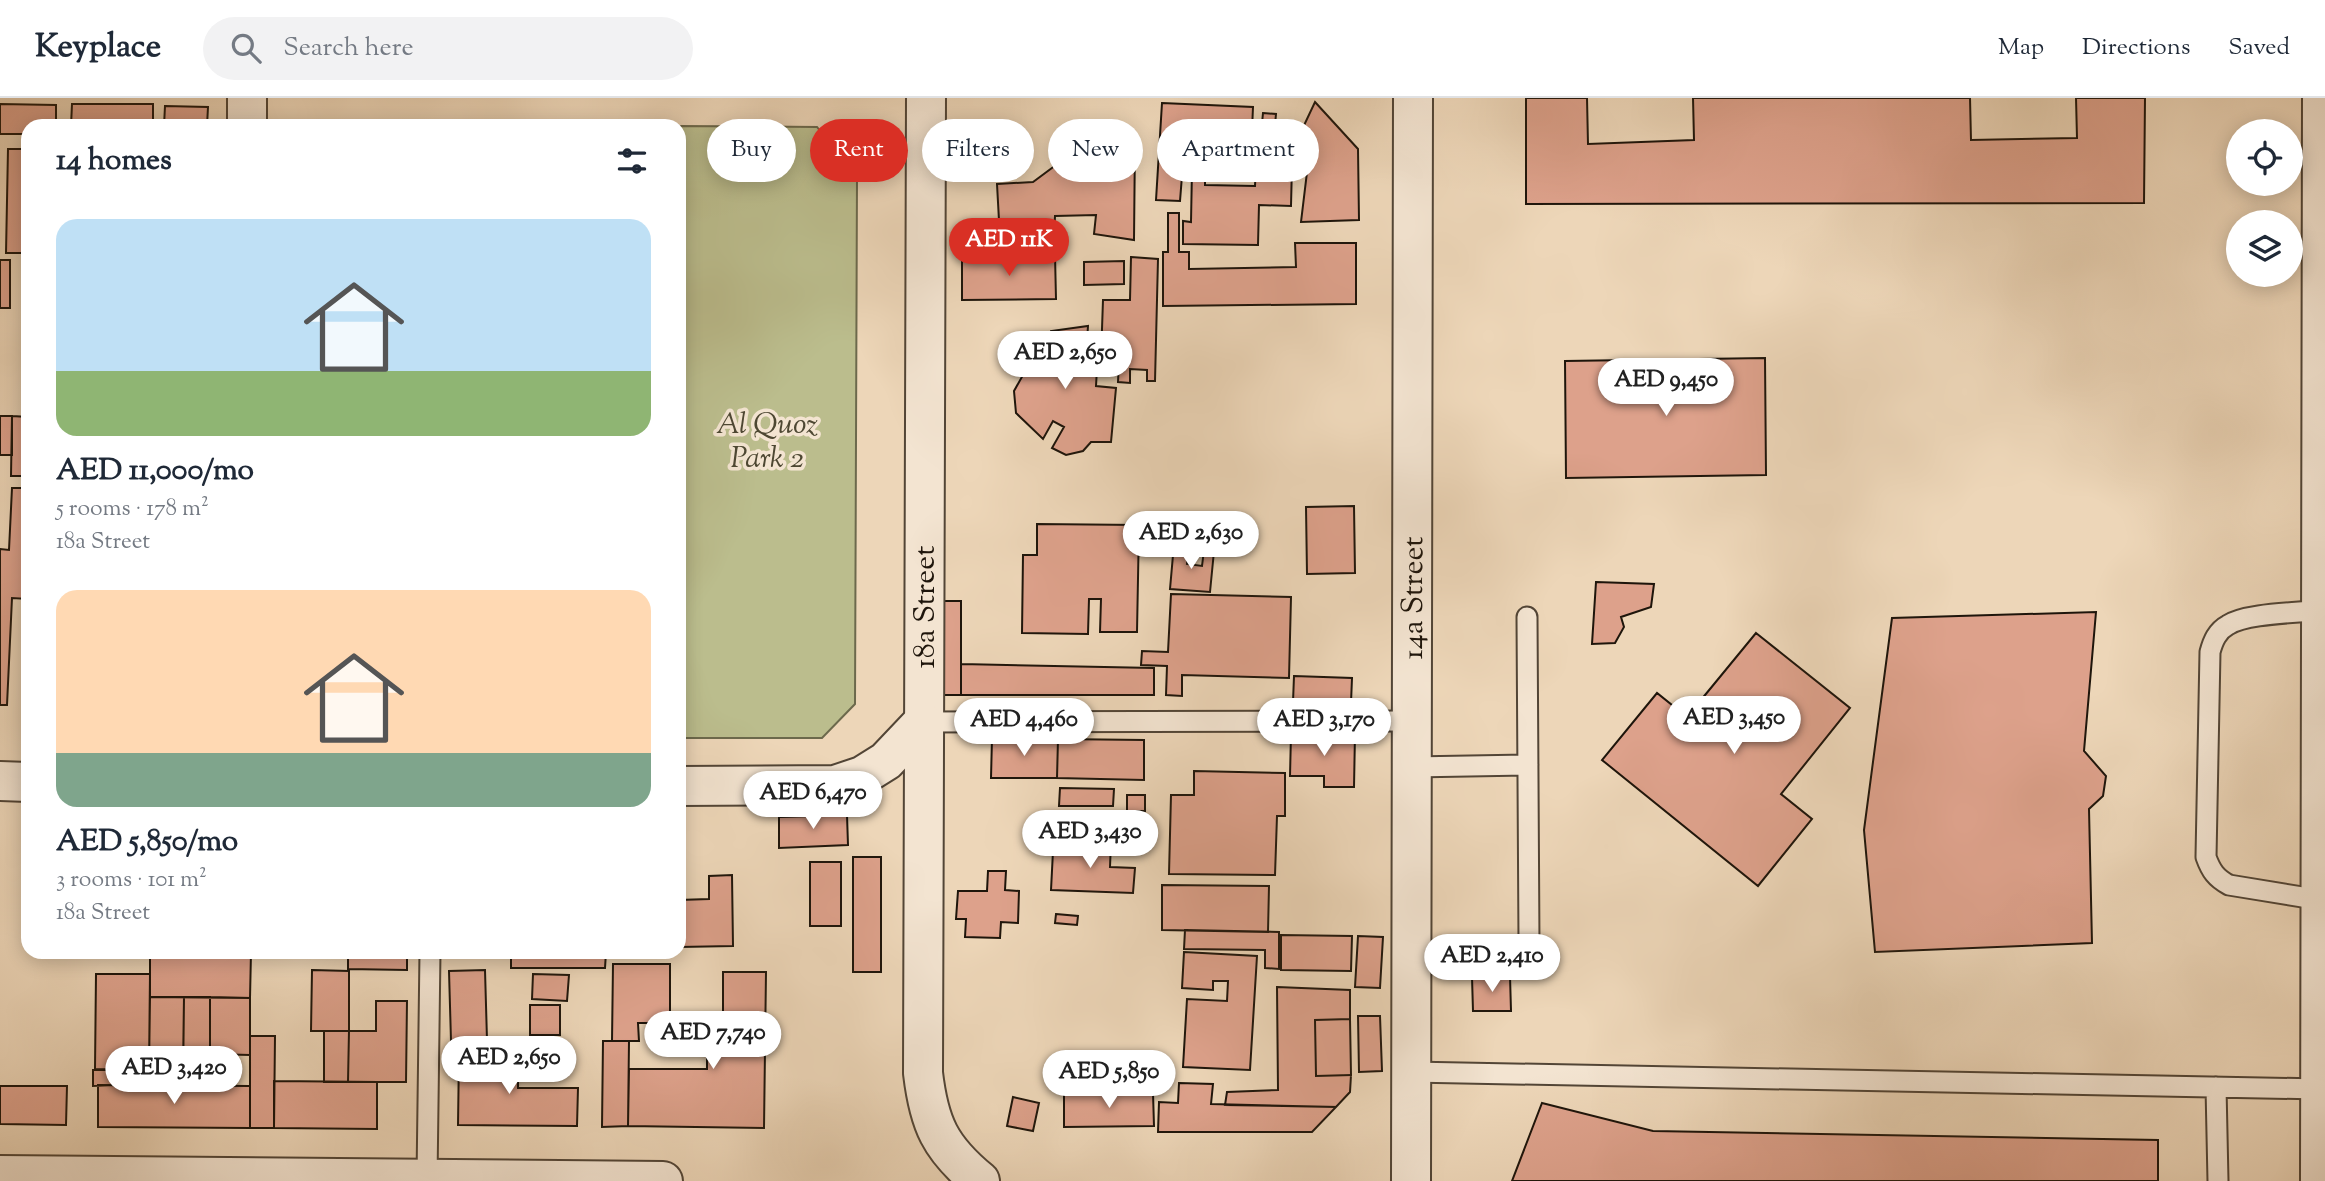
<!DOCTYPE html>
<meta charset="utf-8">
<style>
:root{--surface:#fff;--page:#f2f2f3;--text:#1f2937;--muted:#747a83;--line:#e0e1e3;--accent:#d93025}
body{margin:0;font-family:"Sorts Mill Goudy",serif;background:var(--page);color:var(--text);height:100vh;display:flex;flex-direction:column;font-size:26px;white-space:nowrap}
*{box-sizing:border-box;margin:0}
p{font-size:23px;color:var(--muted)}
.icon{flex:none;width:38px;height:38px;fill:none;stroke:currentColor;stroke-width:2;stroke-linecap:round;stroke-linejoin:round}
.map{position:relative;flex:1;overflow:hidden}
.side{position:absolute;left:21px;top:21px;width:665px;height:840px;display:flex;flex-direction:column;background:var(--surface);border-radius:21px;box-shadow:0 4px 18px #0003}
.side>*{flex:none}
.guide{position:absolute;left:707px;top:21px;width:665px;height:63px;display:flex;gap:14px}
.controls{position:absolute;left:2226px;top:21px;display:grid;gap:14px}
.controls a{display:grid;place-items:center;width:77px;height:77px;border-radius:50%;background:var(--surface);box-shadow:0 4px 18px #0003;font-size:35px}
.price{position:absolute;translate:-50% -60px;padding:0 16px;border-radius:24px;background:#fff;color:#222;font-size:23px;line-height:46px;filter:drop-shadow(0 2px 4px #0008)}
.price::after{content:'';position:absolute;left:50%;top:42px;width:21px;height:16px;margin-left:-10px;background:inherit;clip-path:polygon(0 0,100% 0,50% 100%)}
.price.selected{background:var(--accent);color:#fff}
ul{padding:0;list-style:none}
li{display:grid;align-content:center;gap:14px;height:371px;padding:0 35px}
li span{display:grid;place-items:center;height:217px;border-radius:21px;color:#555}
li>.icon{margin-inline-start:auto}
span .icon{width:126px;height:126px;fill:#fffc;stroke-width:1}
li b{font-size:30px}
h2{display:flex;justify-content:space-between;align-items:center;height:84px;padding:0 35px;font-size:30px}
.pill{padding:0 24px;border-radius:32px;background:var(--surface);box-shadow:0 4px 18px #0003;font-size:24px;line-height:63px}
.pill.selected{background:var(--accent);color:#fff}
header{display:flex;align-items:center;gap:42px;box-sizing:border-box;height:98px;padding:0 35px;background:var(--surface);border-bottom:2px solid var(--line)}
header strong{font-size:33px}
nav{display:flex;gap:38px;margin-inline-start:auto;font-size:24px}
.search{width:490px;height:63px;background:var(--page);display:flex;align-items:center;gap:18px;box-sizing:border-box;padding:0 24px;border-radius:38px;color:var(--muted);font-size:26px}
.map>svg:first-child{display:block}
.green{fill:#bbbd8d;stroke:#6c694c;stroke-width:2}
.building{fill:#dda18b;stroke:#1e150b;stroke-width:2}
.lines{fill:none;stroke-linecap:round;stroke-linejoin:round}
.service-casing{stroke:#524536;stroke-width:23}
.minor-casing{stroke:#524536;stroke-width:42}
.service{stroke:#f3e4d1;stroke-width:19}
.minor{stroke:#f3e4d1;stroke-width:38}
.labels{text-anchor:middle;stroke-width:7;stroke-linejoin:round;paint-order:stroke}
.park-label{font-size:30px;font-style:italic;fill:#4d4732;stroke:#f3e4d1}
.street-label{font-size:30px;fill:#1e150b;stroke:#f3e4d1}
</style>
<header>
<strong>Keyplace</strong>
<div class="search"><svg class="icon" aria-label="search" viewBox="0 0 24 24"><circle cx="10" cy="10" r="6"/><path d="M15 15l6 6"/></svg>Search here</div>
<nav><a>Map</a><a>Directions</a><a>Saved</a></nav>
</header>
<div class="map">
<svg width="2325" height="1083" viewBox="0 0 2325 1083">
<rect width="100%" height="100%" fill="#edd6b8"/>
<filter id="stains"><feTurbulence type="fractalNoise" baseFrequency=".00286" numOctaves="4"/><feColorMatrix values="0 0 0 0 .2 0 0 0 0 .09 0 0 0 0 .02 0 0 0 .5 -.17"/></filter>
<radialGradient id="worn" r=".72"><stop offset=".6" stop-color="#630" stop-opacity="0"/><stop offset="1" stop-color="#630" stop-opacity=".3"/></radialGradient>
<path class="green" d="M 301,25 L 654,28 L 300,28 Z
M 679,28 L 817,29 L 857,79 L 855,606 L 822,640 L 679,640 Z"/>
<path class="building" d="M 1526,0 L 1587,0 L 1588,46 L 1694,42 L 1693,0 L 1970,0 L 1971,42 L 2077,40 L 2076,0 L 2145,0 L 2144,105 L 1526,106 Z
M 1315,4 L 1358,51 L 1359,122 L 1301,124 L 1307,74 L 1290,57 Z
M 1162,5 L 1253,9 L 1251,56 L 1241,55 L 1239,80 L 1210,78 L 1211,66 L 1183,65 L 1180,103 L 1156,102 Z
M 0,6 L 56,7 L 56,28 L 28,28 L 28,36 L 0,36 Z
M 72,6 L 153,6 L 153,28 L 71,28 Z
M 165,8 L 208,9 L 207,28 L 164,28 Z
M 1263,15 L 1276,16 L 1274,38 L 1261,36 Z
M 1063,38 L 1135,41 L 1134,142 L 1094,136 L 1096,117 L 1055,118 L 1054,139 L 1000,141 L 997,86 L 1033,84 L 1060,64 Z
M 8,51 L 28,51 L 28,155 L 6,155 Z
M 1256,66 L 1292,67 L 1291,108 L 1259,107 L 1258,147 L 1183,146 L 1183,123 L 1191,124 L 1192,71 L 1205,71 L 1205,87 L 1255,88 Z
M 1168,115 L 1179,115 L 1179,154 L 1189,154 L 1189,171 L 1296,169 L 1295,145 L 1356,145 L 1356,206 L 1163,208 L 1163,154 L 1168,154 Z
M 1055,157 L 1056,201 L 962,202 L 962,158 Z
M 1131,159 L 1158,161 L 1155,283 L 1147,283 L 1147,272 L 1130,271 L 1130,285 L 1118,284 L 1119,261 L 1101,260 L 1103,202 L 1130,202 Z
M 0,162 L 10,162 L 10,210 L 0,210 Z
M 1124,163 L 1124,186 L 1084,187 L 1084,164 Z
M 1088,228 L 1087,243 L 1098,253 L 1096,288 L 1116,290 L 1111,344 L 1091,344 L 1083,353 L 1066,357 L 1052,350 L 1064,329 L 1053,323 L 1043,341 L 1016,315 L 1014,293 L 1023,277 L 1023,243 L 1051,245 L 1051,233 Z
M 1765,260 L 1766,377 L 1566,380 L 1565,263 Z
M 0,318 L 12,318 L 12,357 L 0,357 Z
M 12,318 L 28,319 L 28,378 L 11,378 Z
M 12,390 L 28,390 L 28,501 L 12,500 L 7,607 L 0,607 L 0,451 L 9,452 Z
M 1354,408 L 1355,475 L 1307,476 L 1306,409 Z
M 1037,426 L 1139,427 L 1137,534 L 1100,534 L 1101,501 L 1089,501 L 1088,536 L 1022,535 L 1023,457 L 1037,457 Z
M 1174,446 L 1189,448 L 1187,466 L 1202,468 L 1204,452 L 1214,453 L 1210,494 L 1170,491 Z
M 1596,484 L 1654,486 L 1651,509 L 1621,519 L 1624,529 L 1615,545 L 1592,546 Z
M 1171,496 L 1291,499 L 1289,580 L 1182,577 L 1182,598 L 1166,597 L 1167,568 L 1141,567 L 1142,553 L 1168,554 Z
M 937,503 L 961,503 L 961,597 L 937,597 Z
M 2096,514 L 2084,653 L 2106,678 L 2103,698 L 2089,711 L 2092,845 L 1875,854 L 1864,732 L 1892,520 Z
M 1756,535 L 1850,610 L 1781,696 L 1812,721 L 1758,788 L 1602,662 L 1657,595 L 1687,619 Z
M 961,566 L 1154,570 L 1154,597 L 961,597 Z
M 1294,578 L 1352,580 L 1351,605 L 1293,604 Z
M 1291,636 L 1355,636 L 1354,689 L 1324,689 L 1324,678 L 1290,678 Z
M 992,640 L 1058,641 L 1057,680 L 991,680 Z
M 1058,641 L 1144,642 L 1144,682 L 1057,680 Z
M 1194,673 L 1285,675 L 1285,718 L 1277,718 L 1275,777 L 1169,776 L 1171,697 L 1194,697 Z
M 1060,690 L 1114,691 L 1113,708 L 1059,708 Z
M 1127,697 L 1145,697 L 1145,713 L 1127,713 Z
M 847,717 L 848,747 L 779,750 L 779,719 Z
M 1078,742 L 1111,744 L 1110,769 L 1135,770 L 1133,795 L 1051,792 L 1053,753 L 1078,754 Z
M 853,759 L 881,759 L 881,874 L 853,874 Z
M 810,764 L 841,764 L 841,828 L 810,828 Z
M 988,773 L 1006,773 L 1005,792 L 1019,793 L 1018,825 L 1001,824 L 1000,840 L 965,839 L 966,821 L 956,821 L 958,793 L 987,793 Z
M 732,777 L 733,848 L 679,849 L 679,802 L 709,801 L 709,778 Z
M 1162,787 L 1269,788 L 1268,834 L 1162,832 Z
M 1056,816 L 1078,818 L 1077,827 L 1055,825 Z
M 1185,832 L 1279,834 L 1279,871 L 1265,870 L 1265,852 L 1184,851 Z
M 1281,837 L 1352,838 L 1351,873 L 1281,872 Z
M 1358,838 L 1383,839 L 1380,890 L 1355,889 Z
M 150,854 L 251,854 L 250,900 L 150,899 Z
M 251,854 L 310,854 L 310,859 L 251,859 Z
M 348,854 L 407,854 L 407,872 L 348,871 Z
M 511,854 L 606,854 L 605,870 L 511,870 Z
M 1184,854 L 1257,858 L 1250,972 L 1183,969 L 1187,901 L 1227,903 L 1228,883 L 1213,883 L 1213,892 L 1182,890 Z
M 613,866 L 670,866 L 670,925 L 638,925 L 639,943 L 612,943 Z
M 312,872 L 349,873 L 349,933 L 311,933 Z
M 485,872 L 487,942 L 451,943 L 449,873 Z
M 723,874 L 766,874 L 764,1030 L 628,1028 L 629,971 L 707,971 L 707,949 L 723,949 Z
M 96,876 L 150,876 L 149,972 L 95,971 Z
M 533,876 L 569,877 L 567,903 L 532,901 Z
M 1510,878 L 1511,913 L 1473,913 L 1472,879 Z
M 1277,889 L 1350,892 L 1350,921 L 1315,922 L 1316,978 L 1351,977 L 1350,994 L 1336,1009 L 1225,1007 L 1227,994 L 1278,992 Z
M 150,899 L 184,899 L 183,972 L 149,972 Z
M 184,899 L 210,899 L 210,988 L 183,988 Z
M 210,899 L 250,900 L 250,957 L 210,956 Z
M 376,903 L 407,903 L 406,984 L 348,984 L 349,933 L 376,933 Z
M 530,907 L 560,907 L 560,937 L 530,937 Z
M 1358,918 L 1380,918 L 1382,973 L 1359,974 Z
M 1350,921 L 1351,977 L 1316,978 L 1315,922 Z
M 324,933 L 349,933 L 348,984 L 324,984 Z
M 250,938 L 275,938 L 274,1030 L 250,1030 Z
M 603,943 L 629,943 L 628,1028 L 602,1029 Z
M 459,956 L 518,957 L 518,990 L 578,990 L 577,1028 L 458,1027 Z
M 93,972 L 113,972 L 113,987 L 93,988 Z
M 274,983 L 377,984 L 377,1031 L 274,1030 Z
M 1179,985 L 1213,986 L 1211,1006 L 1336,1009 L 1312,1034 L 1158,1034 L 1159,1004 L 1178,1005 Z
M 98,987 L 250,988 L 250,1030 L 98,1029 Z
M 0,988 L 67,988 L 66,1027 L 0,1026 Z
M 1153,995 L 1154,1028 L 1064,1029 L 1064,996 Z
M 1013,999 L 1039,1005 L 1033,1033 L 1007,1028 Z
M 1542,1005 L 1653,1033 L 2158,1042 L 2158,1083 L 1512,1083 Z"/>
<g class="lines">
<defs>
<path id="service" d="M 1527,519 L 1529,844
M 923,624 L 1412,623
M 1412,669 L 1528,667
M 2321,802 L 2229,787 C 2216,780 2211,773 2206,759 L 2210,554 C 2213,543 2217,533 2228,527 C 2246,515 2299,515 2322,512
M 1411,974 L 2320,991
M 2216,989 L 2218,1083
M 427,1081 L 430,854"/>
<g id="minor">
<path d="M 926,0 L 923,975 C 929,1026 940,1050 980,1083"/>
<path d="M 247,28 L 247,0"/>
<path d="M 0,683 L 28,684"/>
<path d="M 679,688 L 835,687 L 862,678 L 886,663 L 923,624"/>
<path d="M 0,1077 L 663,1083"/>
<path id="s1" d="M 1411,1083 L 1413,0"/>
<path d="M 2320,1083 L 2322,0"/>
</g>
</defs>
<use href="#service" class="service-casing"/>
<use href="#minor" class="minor-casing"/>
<use href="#service" class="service"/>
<use href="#minor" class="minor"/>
</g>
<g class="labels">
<g class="park-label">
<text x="767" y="335">Al Quoz<tspan x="767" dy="34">Park 2</tspan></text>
</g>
<g class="street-label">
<text dy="10" stroke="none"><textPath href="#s1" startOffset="583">14a Street</textPath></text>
<text transform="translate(924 509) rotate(-90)" y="10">18a Street</text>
</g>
</g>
<rect width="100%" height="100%" filter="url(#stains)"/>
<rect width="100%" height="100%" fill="url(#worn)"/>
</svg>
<div class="controls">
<a><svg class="icon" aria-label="locate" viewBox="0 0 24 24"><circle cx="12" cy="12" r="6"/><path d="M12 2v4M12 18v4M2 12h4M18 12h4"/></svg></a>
<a><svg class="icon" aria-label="layers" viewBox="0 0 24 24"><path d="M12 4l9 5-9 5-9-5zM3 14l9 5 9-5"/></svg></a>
</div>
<b class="price selected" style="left:1009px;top:180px">AED 11K</b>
<b class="price" style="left:1065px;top:293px">AED 2,650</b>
<b class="price" style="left:1666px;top:320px">AED 9,450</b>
<b class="price" style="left:1191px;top:473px">AED 2,630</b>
<b class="price" style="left:1734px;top:658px">AED 3,450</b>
<b class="price" style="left:1024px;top:660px">AED 4,460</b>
<b class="price" style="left:1324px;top:660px">AED 3,170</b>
<b class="price" style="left:813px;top:733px">AED 6,470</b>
<b class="price" style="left:1090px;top:772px">AED 3,430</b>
<b class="price" style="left:1492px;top:896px">AED 2,410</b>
<b class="price" style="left:713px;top:973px">AED 7,740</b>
<b class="price" style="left:509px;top:998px">AED 2,650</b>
<b class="price" style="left:174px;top:1008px">AED 3,420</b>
<b class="price" style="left:1109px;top:1012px">AED 5,850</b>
<div class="guide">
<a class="pill">Buy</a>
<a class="pill selected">Rent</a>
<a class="pill">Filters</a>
<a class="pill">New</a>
<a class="pill">Apartment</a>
</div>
<section class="side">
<h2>14 homes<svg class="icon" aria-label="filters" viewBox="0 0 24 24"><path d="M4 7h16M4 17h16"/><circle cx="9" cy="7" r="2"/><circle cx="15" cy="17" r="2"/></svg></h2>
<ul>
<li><span style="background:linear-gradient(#bfe0f5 70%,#8fb573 0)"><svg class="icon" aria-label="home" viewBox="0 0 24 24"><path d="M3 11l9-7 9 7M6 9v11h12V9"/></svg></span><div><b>AED 11,000/mo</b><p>5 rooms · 178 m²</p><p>18a Street</p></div></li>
<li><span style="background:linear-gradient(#ffd9b3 75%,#7fa58c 0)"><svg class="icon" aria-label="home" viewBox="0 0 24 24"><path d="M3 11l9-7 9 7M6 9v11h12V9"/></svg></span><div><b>AED 5,850/mo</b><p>3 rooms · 101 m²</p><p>18a Street</p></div></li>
</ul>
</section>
</div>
